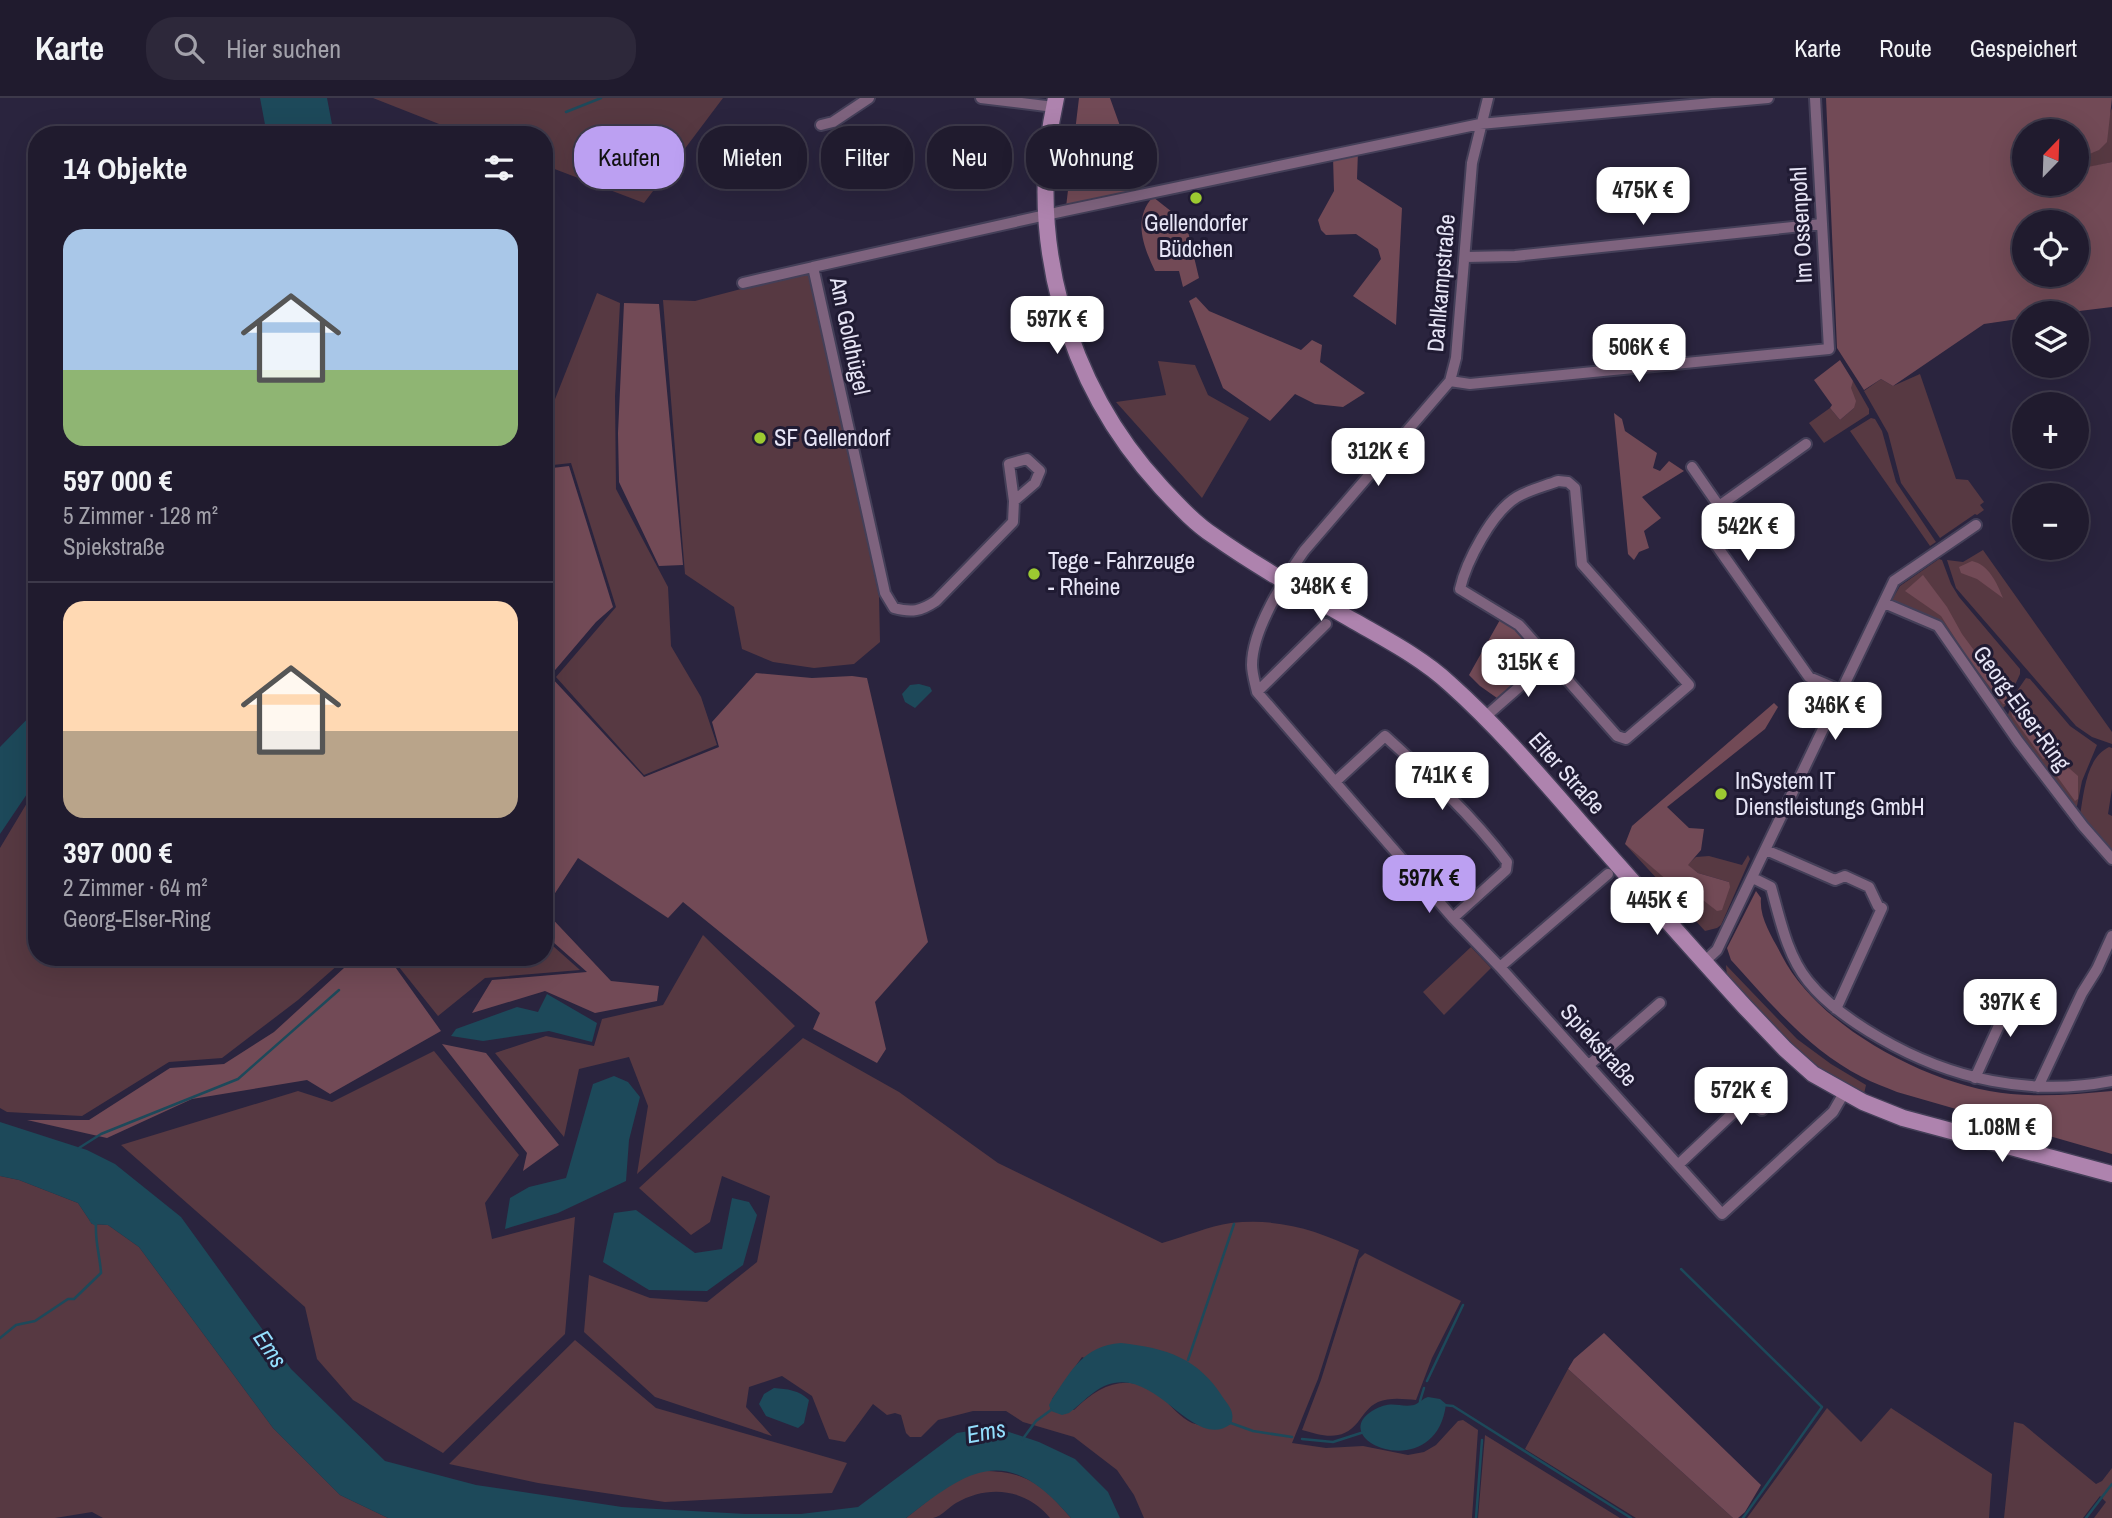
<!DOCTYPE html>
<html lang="de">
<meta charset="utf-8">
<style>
:root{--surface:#201b2e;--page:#2d283a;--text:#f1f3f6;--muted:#a2a1aa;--line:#3d394a;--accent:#bca0f2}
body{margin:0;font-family:"Archivo Narrow",sans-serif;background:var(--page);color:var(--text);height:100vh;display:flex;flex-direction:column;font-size:26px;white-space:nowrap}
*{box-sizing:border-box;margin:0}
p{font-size:23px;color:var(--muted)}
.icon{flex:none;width:38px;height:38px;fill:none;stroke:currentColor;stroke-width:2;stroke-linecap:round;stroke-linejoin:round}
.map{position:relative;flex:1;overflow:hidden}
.details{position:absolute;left:28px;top:28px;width:525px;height:840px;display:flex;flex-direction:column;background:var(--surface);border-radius:28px;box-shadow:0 7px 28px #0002,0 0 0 2px var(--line)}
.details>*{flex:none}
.top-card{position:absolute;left:574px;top:28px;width:665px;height:63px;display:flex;gap:14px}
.needle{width:46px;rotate:23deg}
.controls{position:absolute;left:2012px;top:21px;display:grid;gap:14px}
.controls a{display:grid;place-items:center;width:77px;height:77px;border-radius:50%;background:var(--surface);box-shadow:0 7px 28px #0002,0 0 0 2px var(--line);font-size:35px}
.price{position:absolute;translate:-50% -60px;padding:0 16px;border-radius:14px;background:#fff;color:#222;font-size:23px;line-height:46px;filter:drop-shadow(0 2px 4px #0008)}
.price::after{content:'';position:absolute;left:50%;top:42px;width:21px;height:16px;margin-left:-10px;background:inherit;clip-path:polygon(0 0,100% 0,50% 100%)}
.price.selected{background:var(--accent);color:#111}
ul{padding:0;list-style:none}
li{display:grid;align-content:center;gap:14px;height:371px;padding:0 35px}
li+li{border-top:2px solid var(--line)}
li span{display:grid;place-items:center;height:217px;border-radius:21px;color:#555}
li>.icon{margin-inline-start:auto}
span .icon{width:126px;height:126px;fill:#fffc;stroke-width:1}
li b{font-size:30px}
h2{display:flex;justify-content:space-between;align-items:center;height:84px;padding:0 35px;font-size:30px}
.tag{padding:0 24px;border-radius:28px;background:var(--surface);box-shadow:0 7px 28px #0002,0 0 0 2px var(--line);font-size:24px;line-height:63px}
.tag.selected{background:var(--accent);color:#111}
header{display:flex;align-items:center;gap:42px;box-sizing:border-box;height:98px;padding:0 35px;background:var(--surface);border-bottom:2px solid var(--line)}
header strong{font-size:33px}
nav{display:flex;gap:38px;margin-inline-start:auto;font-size:24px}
.search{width:490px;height:63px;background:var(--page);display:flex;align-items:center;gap:18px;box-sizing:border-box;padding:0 24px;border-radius:28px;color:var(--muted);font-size:26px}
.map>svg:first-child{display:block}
.green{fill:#573942;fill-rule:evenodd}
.forest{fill:#724a56;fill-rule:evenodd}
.water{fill:#1d495a}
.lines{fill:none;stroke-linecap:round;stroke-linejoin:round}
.stream{stroke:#1d495a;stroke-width:2.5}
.minor-casing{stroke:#443f58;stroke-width:14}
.secondary-casing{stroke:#443f58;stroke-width:19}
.minor{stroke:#7e637e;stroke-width:10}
.secondary{stroke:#ae83ae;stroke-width:16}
.poi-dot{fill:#9cca31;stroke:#201b33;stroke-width:2.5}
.labels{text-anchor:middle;stroke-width:6;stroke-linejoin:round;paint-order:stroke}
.poi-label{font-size:23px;fill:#e7e5f6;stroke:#201b33;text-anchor:start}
.street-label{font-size:23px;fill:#e7e5f6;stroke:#201b33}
.water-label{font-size:24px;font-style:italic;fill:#93defd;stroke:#201b33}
</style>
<header>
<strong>Karte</strong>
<div class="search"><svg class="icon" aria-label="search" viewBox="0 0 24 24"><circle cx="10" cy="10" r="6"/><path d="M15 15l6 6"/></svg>Hier suchen</div>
<nav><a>Karte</a><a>Route</a><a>Gespeichert</a></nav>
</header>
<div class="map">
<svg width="2112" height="1420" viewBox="0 0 2112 1420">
<rect width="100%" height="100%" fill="#2a243e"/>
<path class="green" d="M 373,0 L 723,0 L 644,105 L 544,67 L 544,37 L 467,37 Z
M 2112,10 L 2112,64 L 2083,71 L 2086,57 C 2112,45 2103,31 2112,10 Z
M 810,173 L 879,498 L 880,544 L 854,566 L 814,570 L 773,564 L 742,551 L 734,509 L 685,476 L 663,202 L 695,203 Z
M 597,195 L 620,205 L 615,298 L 616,391 L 668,489 L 671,548 L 701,599 L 717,647 L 644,677 L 556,579 L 616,509 L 571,365 L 544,368 L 544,329 Z
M 1158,263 L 1195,267 L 1208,297 L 1249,320 L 1202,400 L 1116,304 L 1166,297 Z
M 1920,276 L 1956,381 L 1968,382 L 1984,404 L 1980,407 L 1984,412 L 1977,417 L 1975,416 L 1940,440 L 1901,385 L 1888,335 L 1864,293 L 1881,281 L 1893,288 Z
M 1853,283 L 1869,311 L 1869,316 L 1824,345 L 1809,325 L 1830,310 L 1840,322 L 1854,310 L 1850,286 Z
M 1871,320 L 1875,321 L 1882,333 L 1896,384 L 1936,444 L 1930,448 L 1850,333 Z
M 1983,452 L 2112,634 L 2112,646 L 2092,639 L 2076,628 L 1956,490 L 1947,462 L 1963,464 Z
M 1939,461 L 1942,462 L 1951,486 L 1959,499 L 2020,571 L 2020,576 L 2006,607 L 2002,611 L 1941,525 L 1892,502 L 1900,488 Z
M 2026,580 L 2030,581 L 2070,628 L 2097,647 L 2082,683 L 2077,708 L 2074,709 L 2007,619 L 2017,593 Z
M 2109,649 L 2112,650 L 2112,691 L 2108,716 L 2112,718 L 2112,756 L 2080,717 C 2084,695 2086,660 2109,649 Z
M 37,694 L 37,859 L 347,859 L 298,902 L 222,960 L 169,964 L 82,1018 L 7,1014 L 0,1010 L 0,750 L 30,700 Z
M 1625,746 L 1683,795 L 1729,784 L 1698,775 L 1687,767 L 1696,759 L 1709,758 L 1742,767 L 1748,757 L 1750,761 L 1721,827 L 1717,830 L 1705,833 Z
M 703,837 L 795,928 L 637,1076 L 648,1008 L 629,959 L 579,971 L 564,1039 L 495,955 L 546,938 L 594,948 L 602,921 L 663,907 Z
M 544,840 L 580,872 L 485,880 L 438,918 L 391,859 L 544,859 Z
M 1471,849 L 1491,870 L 1444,917 L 1423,894 Z
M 1726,867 L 1797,941 L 1831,966 L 1866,987 L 1864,996 L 1835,982 L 1786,945 L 1727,879 Z
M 803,940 L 899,994 L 998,1065 L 1162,1145 C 1184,1139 1209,1128 1231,1125 C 1280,1120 1316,1132 1359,1152 L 1318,1281 L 1292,1345 L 1326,1350 L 1363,1348 L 1408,1357 L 1424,1354 L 1436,1347 L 1458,1323 L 1463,1322 L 1478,1332 L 1472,1420 L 1144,1420 L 1134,1397 L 1117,1372 L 1074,1339 L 1023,1324 L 1006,1313 L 973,1313 L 938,1322 L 921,1339 L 910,1339 L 906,1335 L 901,1317 L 895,1315 L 887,1317 L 873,1306 L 845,1344 L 829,1341 L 812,1298 L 782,1278 L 749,1289 L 746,1309 L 772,1338 L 655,1299 L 584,1234 L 589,1177 L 650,1200 L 707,1204 L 757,1164 L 770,1098 L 722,1078 L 710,1124 L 691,1137 L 639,1090 ZM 1082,1259 L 1231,1326 C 1220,1325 1201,1329 1192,1325 C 1181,1320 1170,1307 1162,1299 C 1130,1273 1100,1286 1074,1312 L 1052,1301 Z
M 434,953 L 519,1057 L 485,1105 L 492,1141 L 575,1119 L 565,1236 L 443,1355 L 353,1302 L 317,1261 L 305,1209 L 121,1047 L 298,993 L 332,1004 Z
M 0,1078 L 19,1082 L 78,1105 L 92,1126 L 108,1127 L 139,1149 L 273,1330 L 340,1397 L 388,1420 L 103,1420 L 92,1414 L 55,1420 L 0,1420 Z
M 1365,1155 L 1461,1203 L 1432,1260 L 1416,1302 C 1404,1301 1390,1299 1378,1304 C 1368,1309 1364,1316 1358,1324 C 1342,1344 1323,1338 1302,1332 L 1321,1282 L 1359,1161 Z
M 575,1242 L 656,1310 L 847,1365 L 832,1395 L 665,1404 L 538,1385 L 449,1366 Z
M 1568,1271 L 1733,1420 L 1636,1420 L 1525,1351 Z
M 1827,1310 L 1861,1344 L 1891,1310 L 1992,1376 L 1989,1420 L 1747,1420 Z
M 2014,1324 L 2023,1326 L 2096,1386 L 2102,1383 L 2112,1370 L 2112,1420 L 2094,1420 L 2106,1404 L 2100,1398 L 2083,1420 L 2004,1420 Z
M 1485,1337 L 1620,1420 L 1478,1420 Z
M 977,1373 C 1025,1372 1041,1385 1071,1420 L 1050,1420 C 1026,1391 989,1386 956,1405 C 949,1409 942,1418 933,1420 C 925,1420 914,1420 906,1420 L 944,1390 Z"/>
<path class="forest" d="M 1079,0 L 1110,0 L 1143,92 L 1066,109 Z
M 1826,0 L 2112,0 L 2107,44 L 2099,52 L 2087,57 L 2083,70 L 2112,64 L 2112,209 L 2063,215 L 2025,215 L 2025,220 L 1984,226 L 1893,288 L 1881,281 L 1864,292 L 1837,250 ZM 2025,33 L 2077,33 L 2077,86 L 2025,86 ZM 2025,124 L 2077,124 L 2077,177 L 2025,177 Z
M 1358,53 L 1357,81 L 1402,110 L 1396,227 L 1353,198 L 1381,161 L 1378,151 L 1356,136 L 1326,137 L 1321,132 L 1318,122 L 1334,93 L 1333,59 Z
M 1153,99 L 1186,125 L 1199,180 L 1183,189 L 1179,173 L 1155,173 C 1144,150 1132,121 1153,99 Z
M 1196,199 L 1209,213 L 1301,252 L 1312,242 L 1322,247 L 1320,264 L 1365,295 L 1343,309 L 1315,306 L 1295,296 L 1270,323 L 1223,290 L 1189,203 Z
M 624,205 L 659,206 L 683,467 L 659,468 L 619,384 L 618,335 Z
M 1840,262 L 1853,283 L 1851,290 L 1856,303 L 1854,310 L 1840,322 L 1830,310 L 1832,307 L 1814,282 Z
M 1614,315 L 1622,321 L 1625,333 L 1657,355 L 1653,370 L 1660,373 L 1669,363 L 1684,373 L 1642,399 L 1661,420 L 1644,433 L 1649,450 L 1639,454 L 1634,462 L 1628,456 Z
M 569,368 L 613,509 L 596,524 L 550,578 L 644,679 L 719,649 L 712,624 L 756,575 L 812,580 L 852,578 L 867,580 L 928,844 L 875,904 L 886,951 L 877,965 L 813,931 L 820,915 L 683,804 L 668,820 L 578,760 L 544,812 L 611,883 L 659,888 L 657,903 L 595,915 L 545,893 L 472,915 L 492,882 L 587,874 L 544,836 L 544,371 Z
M 1972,463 C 1989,467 1997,485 2003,500 L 1977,481 L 1961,475 L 1959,469 Z
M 1923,477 L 1947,509 L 1962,536 L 2007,597 L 2006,606 L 2003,606 L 1967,559 L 1941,518 L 1905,493 Z
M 1501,520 C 1515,530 1545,548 1535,567 L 1497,600 L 1480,588 L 1469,577 Z
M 1774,605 L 1778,609 L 1765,631 L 1667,709 L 1689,730 L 1704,731 L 1701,752 L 1688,767 L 1698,775 L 1729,784 L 1730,789 L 1722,812 L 1717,813 L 1694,795 L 1683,796 L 1625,746 L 1632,728 Z
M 2014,610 L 2023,614 L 2050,656 L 2049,659 L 2043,661 L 2012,618 L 2011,613 Z
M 2055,665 L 2070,671 L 2078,678 L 2078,701 L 2075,703 L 2051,670 L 2051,667 Z
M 1756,793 L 1761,800 C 1759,821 1773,840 1782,858 C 1819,930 1932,989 2011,996 C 2045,999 2079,996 2112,993 L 2112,1056 L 1897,994 C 1886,989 1873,985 1862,979 C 1809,952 1770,905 1731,862 L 1727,850 Z
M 356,859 L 388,859 L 441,933 L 330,996 L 307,982 L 192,1001 L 107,1040 L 27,1022 L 89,1022 L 170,970 L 224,966 L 274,934 Z
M 442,946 L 486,955 L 559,1047 L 523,1073 L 527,1055 Z
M 1604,1235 L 1761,1387 L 1745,1414 L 1738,1420 L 1733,1420 L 1568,1271 L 1574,1261 Z"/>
<path class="water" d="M 260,0 L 327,0 L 334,37 L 267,37 Z
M 919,586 L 930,589 L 932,593 L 915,610 L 905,604 L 902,596 L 910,587 Z
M 37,611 L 37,686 L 29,693 L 0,736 L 0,649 Z
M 547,896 L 597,925 L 592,944 L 549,933 L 483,943 L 451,938 L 456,931 L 517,909 L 538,914 Z
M 614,978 L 628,984 L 640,999 L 629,1042 L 626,1083 L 558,1115 L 505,1131 L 510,1100 L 529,1089 L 566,1080 L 593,986 Z
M 0,1024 L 87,1052 L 115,1066 L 181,1119 L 291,1271 L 385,1363 L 476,1387 L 622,1409 L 745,1416 L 801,1416 L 858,1409 L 957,1335 L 994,1329 L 1039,1344 L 1075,1361 L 1108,1394 L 1120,1420 L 1071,1420 C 1008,1346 972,1368 906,1420 L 388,1420 L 340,1397 L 273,1330 L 139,1149 L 108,1127 L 92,1126 L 78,1105 L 19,1082 L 0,1078 Z
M 732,1100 L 749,1104 L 757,1117 L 743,1167 L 707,1193 L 649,1192 L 603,1164 L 614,1115 L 636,1112 L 695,1155 L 722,1151 Z
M 1121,1245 C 1166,1250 1199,1260 1224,1301 C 1230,1309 1235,1315 1231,1326 C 1194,1353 1161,1276 1114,1285 C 1096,1288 1083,1305 1069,1315 L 1062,1317 L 1051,1313 L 1049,1307 L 1052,1301 C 1072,1272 1083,1248 1121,1245 Z
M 774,1290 C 787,1291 799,1292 809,1302 L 804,1325 L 798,1330 L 766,1318 L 759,1306 L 764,1296 Z
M 1428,1299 L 1440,1301 L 1446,1306 C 1436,1388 1325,1343 1372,1313 C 1392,1301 1398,1310 1414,1307 C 1419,1305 1422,1301 1428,1299 Z"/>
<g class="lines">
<path class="stream" d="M 566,14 L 601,0
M 79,1050 L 101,1036 L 238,981 L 339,892
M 1681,1171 L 1822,1309 L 1743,1420
M 0,1240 L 16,1227 L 35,1223 L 68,1201 L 74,1201 L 101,1175 C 100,1158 95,1144 96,1127 L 91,1123
M 1188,1262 L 1234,1126
M 1427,1283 L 1463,1207
M 1420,1303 L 1424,1290
M 1443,1307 L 1453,1308 L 1631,1420
M 1228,1324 L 1253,1333 L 1292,1339
M 1302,1341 L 1333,1344 L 1364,1334
M 1022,1342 L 1036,1323 L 1051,1312
M 1476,1420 L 1482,1342
M 2086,1420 L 2112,1386"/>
<defs>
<path id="minor" d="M 981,0 L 1054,9
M 1488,0 L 1472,65 L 1456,260 L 1450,283 L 1304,453 C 1284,482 1252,531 1252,567 C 1252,575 1255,585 1257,594 L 1453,820 L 1500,869 L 1722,1116 L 1833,1014 L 1844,995
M 821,27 L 833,24 L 869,0
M 1465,159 L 1515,158 L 1822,126
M 743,185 L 813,169
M 1450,283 L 1470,286 L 1829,251 L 1815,0
M 1806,346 L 1719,408 L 1714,444 L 1809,579 L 1842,593
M 1692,369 L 1719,408
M 1558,383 L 1568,384 L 1575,390 L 1582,466 L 1689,587 L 1626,641 L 1617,638 L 1519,527 L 1460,491 C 1466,464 1492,414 1517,399 C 1529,392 1545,388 1558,383 Z
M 1014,403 L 1035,385 L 1040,373 L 1027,361 L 1009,366 L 1014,403 L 1013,424 L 936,503 C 921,513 912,515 894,510 L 885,495 L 813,169 L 1064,113 L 1480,26 L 1768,0
M 1884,505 L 1938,528 L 2018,643 L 2083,728 L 2112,761
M 1257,594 L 1326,526
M 1485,619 L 1551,561
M 1335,684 L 1385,638 C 1428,677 1472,717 1507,764 L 1506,772 L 1453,820
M 1766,752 L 1835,782 L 1845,778 L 1869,789 L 1878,808 L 1882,810 L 1836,911
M 1753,780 L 1771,789 C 1780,821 1787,857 1808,883 C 1827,907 1854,925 1880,940 C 1950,981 2031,999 2112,983
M 1704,864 L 1717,852 L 1894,483 L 1976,427
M 1500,869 L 1608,776
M 1589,967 L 1660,905
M 1975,980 L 2016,890
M 2038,989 L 2082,895 L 2097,871 L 2112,838
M 1749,1000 L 1762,1012
M 1678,1067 L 1749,1000 L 1734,985"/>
<path id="secondary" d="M 1056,0 C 1025,138 1065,285 1161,389 C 1177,406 1194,425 1214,438 C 1259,470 1307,496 1354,523 C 1387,542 1422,560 1450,586 C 1497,628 1538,676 1579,723 C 1634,785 1689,848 1745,909 L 1785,951 L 1813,976 L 1863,1004 L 1903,1020 L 2112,1076"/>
</defs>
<use href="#minor" class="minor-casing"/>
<use href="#secondary" class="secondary-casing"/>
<use href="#minor" class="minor"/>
<use href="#secondary" class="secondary"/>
</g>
<g class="poi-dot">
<circle cx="1196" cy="100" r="7"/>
<circle cx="760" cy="340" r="7"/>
<circle cx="1034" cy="476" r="7"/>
<circle cx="1721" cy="696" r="7"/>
</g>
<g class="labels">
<g class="poi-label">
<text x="1196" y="133" text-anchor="middle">Gellendorfer<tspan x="1196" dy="26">Büdchen</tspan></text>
<text x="774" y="348">SF Gellendorf</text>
<text x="1048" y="471">Tege - Fahrzeuge<tspan x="1048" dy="26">- Rheine</tspan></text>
<text x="1735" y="691">InSystem IT<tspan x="1735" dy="26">Dienstleistungs GmbH</tspan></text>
</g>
<g class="street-label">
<text transform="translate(1801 127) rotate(-93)" y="8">Im Ossenpohl</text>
<text transform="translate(1441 185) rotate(-85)" y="8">Dahlkampstraße</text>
<text transform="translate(850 238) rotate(78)" y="8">Am Goldhügel</text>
<text transform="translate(2022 610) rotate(54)" y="8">Georg-Elser-Ring</text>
<text transform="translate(1567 675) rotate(48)" y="8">Elter Straße</text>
<text transform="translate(1599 947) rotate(48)" y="8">Spiekstraße</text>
</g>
<g class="water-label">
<text transform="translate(270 1251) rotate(56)" y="8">Ems</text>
<text transform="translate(986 1334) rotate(-11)" y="8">Ems</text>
</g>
</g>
</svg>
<div class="controls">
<a><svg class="needle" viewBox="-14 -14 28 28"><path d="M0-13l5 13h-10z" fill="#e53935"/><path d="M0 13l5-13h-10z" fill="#a2a1aa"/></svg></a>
<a><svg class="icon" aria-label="locate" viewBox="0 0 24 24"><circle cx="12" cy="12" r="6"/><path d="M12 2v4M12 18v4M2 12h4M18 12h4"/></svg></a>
<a><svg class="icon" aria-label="layers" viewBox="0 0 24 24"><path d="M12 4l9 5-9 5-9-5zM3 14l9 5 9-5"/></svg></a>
<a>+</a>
<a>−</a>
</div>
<b class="price" style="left:1643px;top:129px">475K €</b>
<b class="price" style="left:1057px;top:258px">597K €</b>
<b class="price" style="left:1639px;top:286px">506K €</b>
<b class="price" style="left:1378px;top:390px">312K €</b>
<b class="price" style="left:1748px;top:465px">542K €</b>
<b class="price" style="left:1321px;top:525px">348K €</b>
<b class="price" style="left:1528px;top:601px">315K €</b>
<b class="price" style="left:1835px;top:644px">346K €</b>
<b class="price" style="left:1442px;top:714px">741K €</b>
<b class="price selected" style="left:1429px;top:817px">597K €</b>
<b class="price" style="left:1657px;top:839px">445K €</b>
<b class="price" style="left:2010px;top:941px">397K €</b>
<b class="price" style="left:1741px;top:1029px">572K €</b>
<b class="price" style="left:2002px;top:1066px">1.08M €</b>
<div class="top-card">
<a class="tag selected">Kaufen</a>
<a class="tag">Mieten</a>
<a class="tag">Filter</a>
<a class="tag">Neu</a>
<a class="tag">Wohnung</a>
</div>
<section class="details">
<h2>14 Objekte<svg class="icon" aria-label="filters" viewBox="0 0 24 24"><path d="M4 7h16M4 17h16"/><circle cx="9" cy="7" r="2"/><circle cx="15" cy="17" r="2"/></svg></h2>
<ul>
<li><span style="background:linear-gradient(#a9c7e8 65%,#8fb573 0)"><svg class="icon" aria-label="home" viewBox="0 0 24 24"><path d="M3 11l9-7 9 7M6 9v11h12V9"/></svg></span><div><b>597 000 €</b><p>5 Zimmer · 128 m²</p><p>Spiekstraße</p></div></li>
<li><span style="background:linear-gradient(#ffd9b3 60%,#b9a48a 0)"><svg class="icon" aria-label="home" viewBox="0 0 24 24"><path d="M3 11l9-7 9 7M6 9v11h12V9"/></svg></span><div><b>397 000 €</b><p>2 Zimmer · 64 m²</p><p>Georg-Elser-Ring</p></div></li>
</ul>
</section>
</div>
